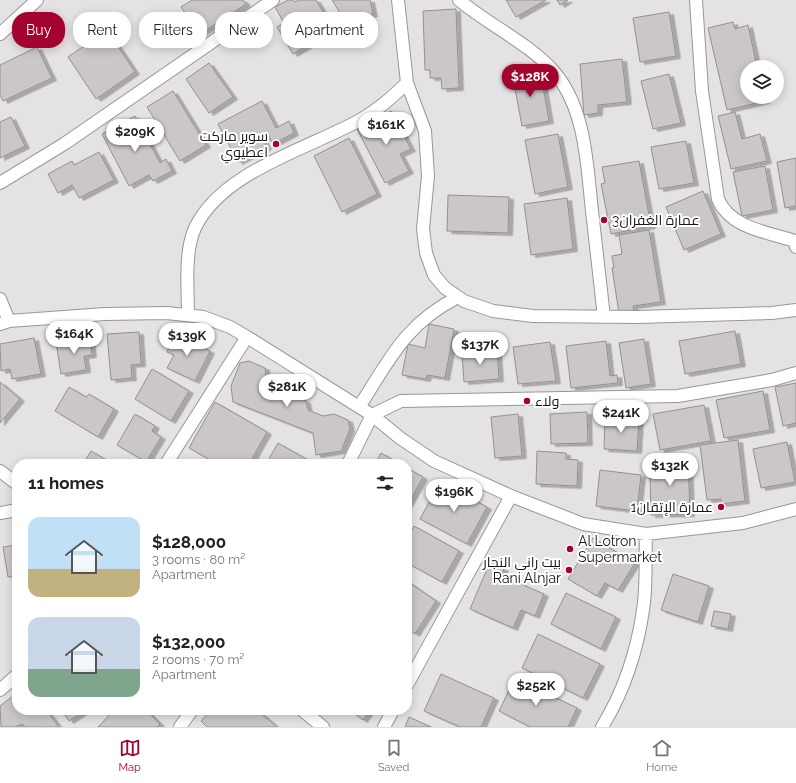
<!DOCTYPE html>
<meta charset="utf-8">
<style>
:root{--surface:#fff;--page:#f2f2f2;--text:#222;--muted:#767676;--line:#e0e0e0;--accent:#a3042d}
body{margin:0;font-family:Raleway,Cairo,sans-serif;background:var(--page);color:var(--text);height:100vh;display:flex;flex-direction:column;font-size:15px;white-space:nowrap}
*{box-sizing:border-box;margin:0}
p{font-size:13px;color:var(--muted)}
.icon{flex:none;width:22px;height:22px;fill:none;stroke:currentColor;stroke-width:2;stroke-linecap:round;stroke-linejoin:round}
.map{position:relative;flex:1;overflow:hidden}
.sheet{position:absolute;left:12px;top:459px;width:400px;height:256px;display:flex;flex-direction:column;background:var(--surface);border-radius:16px;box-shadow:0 2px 10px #0003}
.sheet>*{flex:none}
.top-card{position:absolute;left:12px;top:12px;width:400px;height:36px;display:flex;gap:8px}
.controls{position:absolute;left:740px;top:60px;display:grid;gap:8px}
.controls a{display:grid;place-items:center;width:44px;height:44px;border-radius:50%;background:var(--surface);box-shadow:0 2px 10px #0003;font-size:20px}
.price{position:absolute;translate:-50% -34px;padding:0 9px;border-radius:14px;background:#fff;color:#222;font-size:13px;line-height:26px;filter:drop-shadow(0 1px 2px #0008)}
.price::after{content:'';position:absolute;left:50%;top:24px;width:12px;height:9px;margin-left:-6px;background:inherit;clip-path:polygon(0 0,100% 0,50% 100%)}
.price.on{background:var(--accent);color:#fff}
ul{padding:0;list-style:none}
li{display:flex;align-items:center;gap:12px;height:100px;padding:0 16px}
li span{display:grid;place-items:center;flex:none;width:112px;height:80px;border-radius:12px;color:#555}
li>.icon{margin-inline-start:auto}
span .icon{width:48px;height:48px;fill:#fffc;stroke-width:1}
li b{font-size:17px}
h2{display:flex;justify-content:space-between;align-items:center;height:48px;padding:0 16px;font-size:17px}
.pill{padding:0 14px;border-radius:16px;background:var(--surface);box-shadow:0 2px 10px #0003;font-size:14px;line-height:36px}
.pill.on{background:var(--accent);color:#fff}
.tabs{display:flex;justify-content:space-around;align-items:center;height:56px;border-top:1px solid var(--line);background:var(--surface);font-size:11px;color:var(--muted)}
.tabs a{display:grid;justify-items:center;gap:2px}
.tabs .on{color:var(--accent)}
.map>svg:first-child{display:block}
.building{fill:#cac6ca;stroke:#939093;filter:url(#shadow)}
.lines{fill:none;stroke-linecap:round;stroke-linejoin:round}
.street-casing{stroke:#999699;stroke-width:14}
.street{stroke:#fff;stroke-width:12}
.poi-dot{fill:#a3042d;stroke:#fff;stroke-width:1.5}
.labels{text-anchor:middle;stroke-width:4;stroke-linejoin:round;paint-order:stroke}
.poi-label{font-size:14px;fill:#171617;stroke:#fff;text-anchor:end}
</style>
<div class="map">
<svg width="796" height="727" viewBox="0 0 796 727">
<defs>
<filter id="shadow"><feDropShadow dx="4.5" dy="2.5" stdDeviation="0" flood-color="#0004"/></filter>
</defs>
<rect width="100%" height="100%" fill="#e5e2e6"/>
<path class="building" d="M 192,0 L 243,0 L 246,4 L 197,36 L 185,18 L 188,17 L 181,7 Z
M 288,0 L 293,0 L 295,2 L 299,0 L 316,0 L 334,30 L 293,54 L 277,27 L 284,23 L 275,7 Z
M 332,0 L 370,0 L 373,14 L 346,23 Z
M 506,0 L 546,0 L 516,17 Z
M 557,0 L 568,0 L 560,5 Z
M 456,9 L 459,88 L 442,89 L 441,78 L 430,78 L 430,70 L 425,70 L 423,11 Z
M 669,12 L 676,56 L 640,62 L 633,18 Z
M 733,22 L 735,29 L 748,25 L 757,67 L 747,67 L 747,97 L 764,97 L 765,101 L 727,110 L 708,28 Z
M 107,30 L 135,72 L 96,99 L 68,57 Z
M 37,47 L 52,78 L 3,101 L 0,95 L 0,65 Z
M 622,59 L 627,102 L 598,105 L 598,113 L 584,115 L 580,64 Z
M 209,63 L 233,97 L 209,113 L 186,79 Z
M 529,68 L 531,77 L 541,75 L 549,121 L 522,126 L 512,72 Z
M 669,74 L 681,123 L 653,129 L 641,81 Z
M 173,91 L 206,145 L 180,161 L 147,107 Z
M 262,101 L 276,128 L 289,121 L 294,133 L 273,144 L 269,136 L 263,139 L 267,147 L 238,162 L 218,124 Z
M 391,111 L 411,149 L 400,154 L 409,171 L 385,183 L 357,129 Z
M 735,112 L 742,139 L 760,134 L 767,161 L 731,169 L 718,116 Z
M 135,116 L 160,163 L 166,159 L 172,171 L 153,181 L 149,175 L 129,186 L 102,134 Z
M 11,117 L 25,146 L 0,158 L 0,122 Z
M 558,134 L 568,187 L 535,194 L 525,140 Z
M 349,138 L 377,194 L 342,212 L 314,156 Z
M 686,141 L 694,183 L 659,189 L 651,147 Z
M 99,152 L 114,180 L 79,198 L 72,185 L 58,193 L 48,174 L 72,161 L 74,165 Z
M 796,158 L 796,206 L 785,208 L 777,162 Z
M 639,161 L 651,226 L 611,234 L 601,184 L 605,183 L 602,167 Z
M 765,166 L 773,210 L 742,216 L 733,172 Z
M 703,191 L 721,234 L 684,250 L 666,207 Z
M 448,195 L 509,197 L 508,233 L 447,231 Z
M 567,198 L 573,249 L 531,255 L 524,204 Z
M 649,230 L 661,302 L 633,306 L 634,310 L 619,313 L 612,268 L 614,268 L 612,256 L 622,254 L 619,235 Z
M 429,324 L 454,329 L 445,378 L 427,375 L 426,379 L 402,375 L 408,344 L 425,348 Z
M 735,331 L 741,364 L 685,374 L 679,341 Z
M 139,332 L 141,364 L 131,365 L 132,378 L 111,380 L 107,334 Z
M 175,334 L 210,351 L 195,381 L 167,368 L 174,355 L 167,352 Z
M 90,337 L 92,355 L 84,356 L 86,370 L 61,374 L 56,342 Z
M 34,338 L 41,374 L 12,379 L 10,369 L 1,371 L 0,344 Z
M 644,339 L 651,384 L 626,388 L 619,343 Z
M 606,341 L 610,376 L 617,375 L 618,383 L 571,388 L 566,346 Z
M 550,342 L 556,381 L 518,384 L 513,347 Z
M 497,351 L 499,379 L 464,382 L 462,354 Z
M 249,361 L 265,368 L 267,384 L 306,401 L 308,410 L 323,416 L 334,414 L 348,420 L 350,429 L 341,451 L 316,455 L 313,433 L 233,402 L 231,386 L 240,363 Z
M 152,369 L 189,391 L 171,421 L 135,399 Z
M 0,382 L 20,399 L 0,423 Z
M 796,383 L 796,423 L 783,426 L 775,387 Z
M 69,387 L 86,397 L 89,394 L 114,409 L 98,437 L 55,411 Z
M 763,391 L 770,430 L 724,438 L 716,400 Z
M 215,402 L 267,432 L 249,464 L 217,464 L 189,448 Z
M 704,405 L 711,441 L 660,450 L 653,414 Z
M 587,412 L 588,443 L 551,444 L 550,414 Z
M 135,414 L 155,426 L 152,431 L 161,437 L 146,462 L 117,445 Z
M 518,414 L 522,456 L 495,458 L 491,417 Z
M 605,418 L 639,419 L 637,451 L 604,449 Z
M 738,440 L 745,501 L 721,504 L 721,499 L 707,500 L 700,445 Z
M 787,442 L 795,482 L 761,488 L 753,449 Z
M 278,443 L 315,464 L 266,464 Z
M 91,451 L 113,464 L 83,464 Z
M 537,451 L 566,453 L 566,459 L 578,460 L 577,486 L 536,484 Z
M 381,453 L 400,464 L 375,464 Z
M 654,457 L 688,457 L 690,514 L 651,515 L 650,476 L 655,476 Z
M 407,468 L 423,477 L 407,506 Z
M 600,470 L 641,475 L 637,511 L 596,506 Z
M 440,482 L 487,507 L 467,544 L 420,519 Z
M 414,526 L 459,551 L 442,582 L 407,563 L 407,539 Z
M 593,538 L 635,563 L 618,590 L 605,583 L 597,596 L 568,579 Z
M 17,545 L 17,576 L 8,577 L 3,547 Z
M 490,562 L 504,569 L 501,575 L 544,594 L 535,616 L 521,610 L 513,628 L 470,609 Z
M 673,574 L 709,586 L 698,622 L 661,610 Z
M 407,581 L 436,601 L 415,634 L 407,628 Z
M 566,593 L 616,617 L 601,649 L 551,624 Z
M 714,611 L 731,614 L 728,629 L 711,626 Z
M 538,634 L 600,664 L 583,698 L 522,668 Z
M 441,674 L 494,698 L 481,727 L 460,727 L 424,711 Z
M 515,678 L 577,708 L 568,727 L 530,727 L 499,711 Z
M 17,693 L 17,710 L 46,710 L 59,727 L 25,727 L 22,724 L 15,727 L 1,727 L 0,706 Z
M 61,710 L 86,710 L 69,721 Z
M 114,710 L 146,710 L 160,724 L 157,727 L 98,727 Z
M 211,710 L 257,710 L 277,727 L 207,727 L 201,721 Z
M 349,710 L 370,710 L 363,720 Z
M 409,717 L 431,727 L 405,727 Z"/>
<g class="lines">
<defs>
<path id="street" d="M 398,0 L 407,83 L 425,131 L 428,176 L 423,229 L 426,253 L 434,275 L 445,288 L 464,301 L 493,311 L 533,316 L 638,317 L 772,313 L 796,310
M 459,0 C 487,24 532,45 555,73 C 586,110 587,166 592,211 C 596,246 600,281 604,317
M 696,0 L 702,91 L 718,199 C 730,228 767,232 795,241 L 796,247
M 0,34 L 37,0
M 0,183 L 64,144 L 273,0
M 0,299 L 9,321
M 188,315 C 188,290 184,252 195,228 C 222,171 308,149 360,120 C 378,110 392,97 407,83
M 0,324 L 9,321 L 105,314 L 167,313 L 203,317 L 230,327 L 247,337 L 372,415 L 400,438 L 434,461 L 511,496 L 583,524 L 646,534 L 743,523 L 796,509
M 359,407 C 390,359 405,324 458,297
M 166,464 L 247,337
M 348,464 L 372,415 L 401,401 L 678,396 L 772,380 L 796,373
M 0,471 L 17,484
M 0,513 L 17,510
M 407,685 L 511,496
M 0,690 L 17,675
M 302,710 L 323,727
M 180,727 L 192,710
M 384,727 L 393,710
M 602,727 C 624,691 637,652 643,610 C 647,585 645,559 646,534"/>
</defs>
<use href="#street" class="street-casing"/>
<use href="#street" class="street"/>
</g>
<g class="poi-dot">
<circle cx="276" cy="144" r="4"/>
<circle cx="604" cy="220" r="4"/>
<circle cx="527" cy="401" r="4"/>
<circle cx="721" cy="507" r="4"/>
<circle cx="570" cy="549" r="4"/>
<circle cx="569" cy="570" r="4"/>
</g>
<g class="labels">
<g class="poi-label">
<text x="268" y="141">سوير ماركت<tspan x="268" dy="16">اعطيوي</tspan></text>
<text x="612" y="225" text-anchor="start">عمارة الغفران3</text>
<text x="535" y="406" text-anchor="start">ولاء</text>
<text x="713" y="512">عمارة الإتقان1</text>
<text x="578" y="546" text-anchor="start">Al Lotron<tspan x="578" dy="16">Supermarket</tspan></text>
<text x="561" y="567">بيت راني النجار<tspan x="561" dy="16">Rani Alnjar</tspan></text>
</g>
</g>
</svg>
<div class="controls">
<a><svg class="icon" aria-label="layers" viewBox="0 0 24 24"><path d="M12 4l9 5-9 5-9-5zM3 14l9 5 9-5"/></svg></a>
</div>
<b class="price on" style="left:530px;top:98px">$128K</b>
<b class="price" style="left:386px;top:146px">$161K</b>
<b class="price" style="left:135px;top:153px">$209K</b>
<b class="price" style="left:74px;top:355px">$164K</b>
<b class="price" style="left:187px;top:357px">$139K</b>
<b class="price" style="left:480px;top:366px">$137K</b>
<b class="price" style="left:287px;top:408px">$281K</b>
<b class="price" style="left:621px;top:434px">$241K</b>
<b class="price" style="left:670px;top:487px">$132K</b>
<b class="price" style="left:454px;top:513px">$196K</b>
<b class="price" style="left:536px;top:707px">$252K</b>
<div class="top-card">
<a class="pill on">Buy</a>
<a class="pill">Rent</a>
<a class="pill">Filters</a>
<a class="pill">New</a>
<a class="pill">Apartment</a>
</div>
<section class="sheet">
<h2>11 homes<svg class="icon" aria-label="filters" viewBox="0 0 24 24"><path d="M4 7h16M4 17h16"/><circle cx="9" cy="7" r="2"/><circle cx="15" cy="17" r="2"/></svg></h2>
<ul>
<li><span style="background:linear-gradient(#bfe0f5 65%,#c2b280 0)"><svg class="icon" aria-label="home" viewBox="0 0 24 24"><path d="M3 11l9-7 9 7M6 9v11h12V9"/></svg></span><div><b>$128,000</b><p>3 rooms · 80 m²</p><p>Apartment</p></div></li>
<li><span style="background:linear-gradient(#c9d6e8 65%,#7fa58c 0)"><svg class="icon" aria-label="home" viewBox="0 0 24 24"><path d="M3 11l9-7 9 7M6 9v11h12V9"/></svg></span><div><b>$132,000</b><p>2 rooms · 70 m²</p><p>Apartment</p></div></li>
</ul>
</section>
</div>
<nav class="tabs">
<a class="on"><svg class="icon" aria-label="map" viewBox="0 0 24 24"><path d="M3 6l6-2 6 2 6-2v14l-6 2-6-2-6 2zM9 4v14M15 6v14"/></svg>Map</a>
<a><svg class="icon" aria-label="saved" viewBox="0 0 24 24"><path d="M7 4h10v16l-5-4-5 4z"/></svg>Saved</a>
<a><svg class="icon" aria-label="home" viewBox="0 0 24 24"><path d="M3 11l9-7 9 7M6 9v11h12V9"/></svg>Home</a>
</nav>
